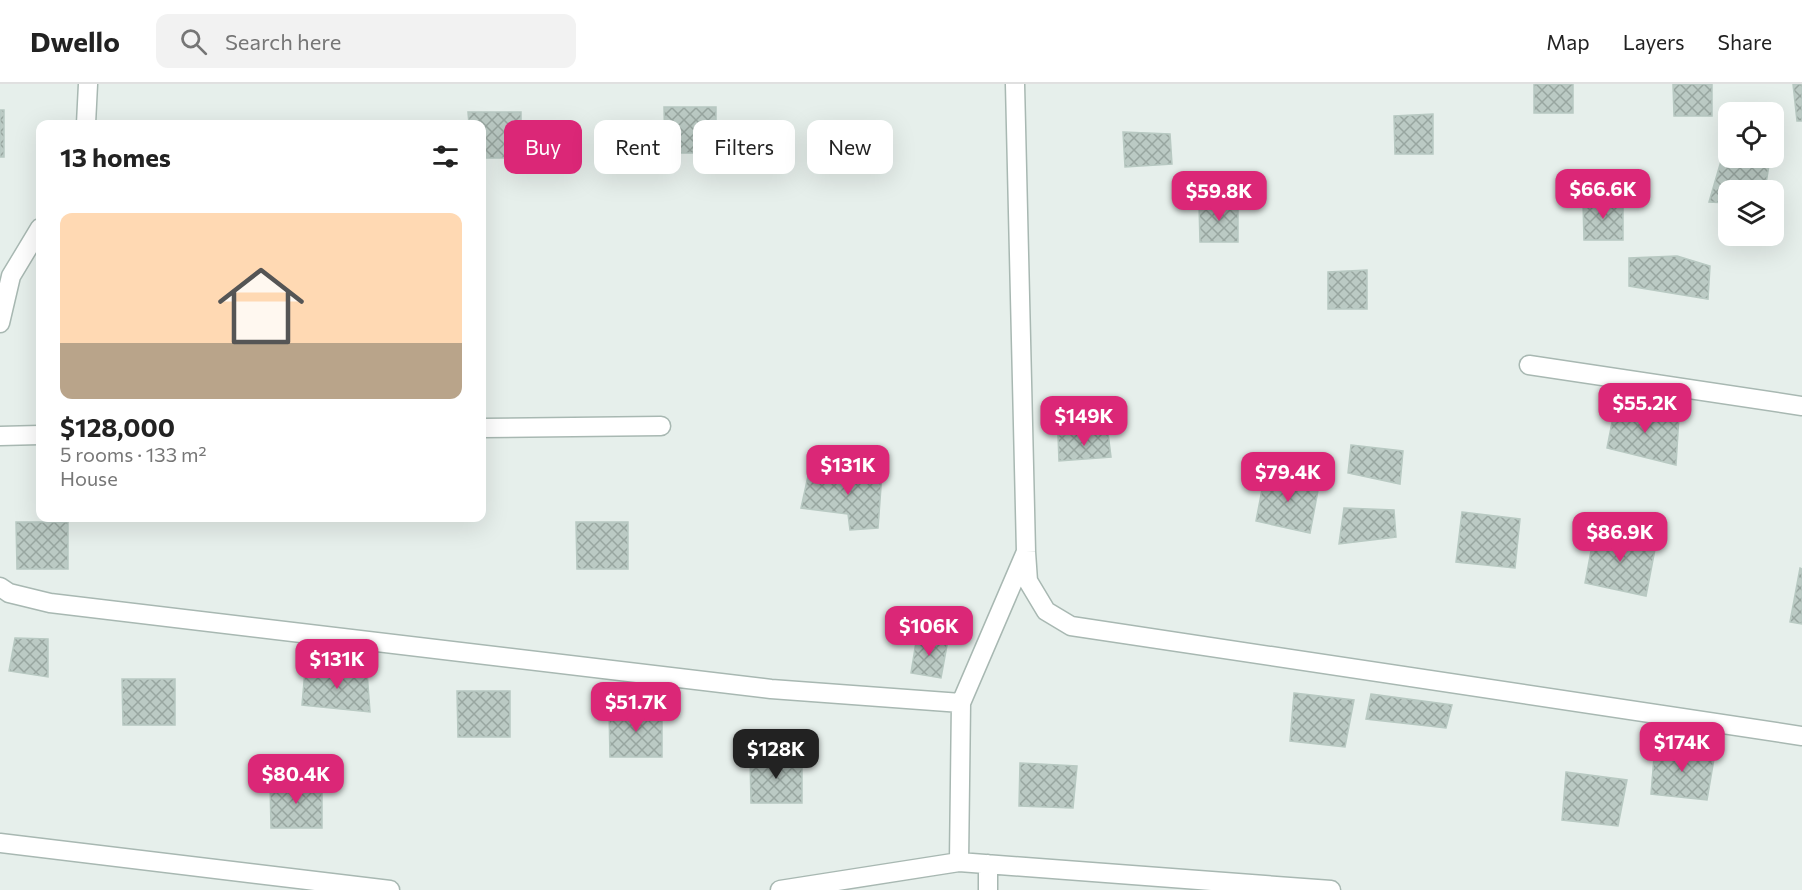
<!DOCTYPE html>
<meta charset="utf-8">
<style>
:root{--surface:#fff;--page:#f2f2f2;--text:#222;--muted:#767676;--line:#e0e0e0;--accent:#db2777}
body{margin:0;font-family:Commissioner,sans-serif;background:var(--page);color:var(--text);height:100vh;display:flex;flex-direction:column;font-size:22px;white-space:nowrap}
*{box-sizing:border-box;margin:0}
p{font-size:20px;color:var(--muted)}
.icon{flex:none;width:33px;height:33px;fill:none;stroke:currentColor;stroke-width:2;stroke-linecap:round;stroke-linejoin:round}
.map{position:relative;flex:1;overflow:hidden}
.details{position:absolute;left:36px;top:36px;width:450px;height:402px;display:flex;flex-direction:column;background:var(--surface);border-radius:12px;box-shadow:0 6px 24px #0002}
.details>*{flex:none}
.guide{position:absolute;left:504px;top:36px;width:570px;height:54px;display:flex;gap:12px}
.buttons{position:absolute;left:1718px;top:18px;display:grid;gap:12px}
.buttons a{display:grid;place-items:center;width:66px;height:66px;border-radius:12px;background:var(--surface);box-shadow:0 6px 24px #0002;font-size:30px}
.price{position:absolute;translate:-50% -51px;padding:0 14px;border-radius:12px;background:var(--accent);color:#fff;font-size:20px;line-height:39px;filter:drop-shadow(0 2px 3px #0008)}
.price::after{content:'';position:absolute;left:50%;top:36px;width:18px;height:14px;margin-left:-9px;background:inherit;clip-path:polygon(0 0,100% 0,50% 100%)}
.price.selected{background:#222;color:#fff}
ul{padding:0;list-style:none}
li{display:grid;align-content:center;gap:12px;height:318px;padding:0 24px}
li span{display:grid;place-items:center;height:186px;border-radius:12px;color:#555}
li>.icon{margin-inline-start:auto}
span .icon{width:108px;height:108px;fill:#fffc;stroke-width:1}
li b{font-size:26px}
h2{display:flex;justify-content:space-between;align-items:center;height:72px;padding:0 24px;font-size:26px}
.chip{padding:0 21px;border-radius:12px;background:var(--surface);box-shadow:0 6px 24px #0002;font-size:21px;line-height:54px}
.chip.selected{background:var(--accent);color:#fff}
header{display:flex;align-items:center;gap:36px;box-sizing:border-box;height:84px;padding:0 30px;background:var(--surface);border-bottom:2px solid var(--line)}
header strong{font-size:28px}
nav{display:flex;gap:33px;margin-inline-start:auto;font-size:21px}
.search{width:420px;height:54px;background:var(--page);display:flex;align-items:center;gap:15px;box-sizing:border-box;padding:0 21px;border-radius:12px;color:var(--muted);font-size:22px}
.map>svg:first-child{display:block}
.building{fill:url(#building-cross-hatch);stroke:#b8c9c2;stroke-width:1.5}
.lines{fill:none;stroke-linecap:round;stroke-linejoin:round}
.minor-casing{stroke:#a8b8b2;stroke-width:21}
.minor{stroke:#fff;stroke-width:18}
</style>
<header>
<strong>Dwello</strong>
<div class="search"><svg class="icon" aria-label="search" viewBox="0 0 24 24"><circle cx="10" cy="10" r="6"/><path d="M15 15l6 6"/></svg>Search here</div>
<nav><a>Map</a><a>Layers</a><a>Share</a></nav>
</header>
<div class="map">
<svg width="1802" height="806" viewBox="0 0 1802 806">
<defs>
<pattern id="building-cross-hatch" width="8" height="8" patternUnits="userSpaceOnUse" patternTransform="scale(1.5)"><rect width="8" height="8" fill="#bbcac4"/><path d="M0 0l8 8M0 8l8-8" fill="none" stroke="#98a6a0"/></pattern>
</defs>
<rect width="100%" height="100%" fill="#e6efeb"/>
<path class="building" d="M 1534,0 L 1573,0 L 1573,29 L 1534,29 Z
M 1673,0 L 1712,0 L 1712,32 L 1674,32 Z
M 1793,0 L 1802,0 L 1802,37 L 1797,37 Z
M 664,23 L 716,23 L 716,69 L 665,69 Z
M 0,26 L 4,26 L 4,73 L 0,73 Z
M 468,28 L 521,28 L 521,74 L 482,74 L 482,40 L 469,40 Z
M 1433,30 L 1433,70 L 1395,70 L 1394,32 Z
M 1123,48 L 1170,50 L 1172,80 L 1125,83 Z
M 1723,70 L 1728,71 L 1728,74 L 1770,75 L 1765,106 L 1728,106 L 1728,119 L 1709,118 Z
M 1623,116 L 1623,156 L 1584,156 L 1583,118 Z
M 1238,118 L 1238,158 L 1200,158 L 1199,120 Z
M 1677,172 L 1710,182 L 1708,215 L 1629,202 L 1629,174 Z
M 1367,186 L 1367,225 L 1328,225 L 1328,188 Z
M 1615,323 L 1679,332 L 1676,381 L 1607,364 Z
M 1108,349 L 1111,373 L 1059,377 L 1058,351 Z
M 1351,361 L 1403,367 L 1400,400 L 1348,389 Z
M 870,375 L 883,375 L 878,444 L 850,446 L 848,430 L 801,424 L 808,392 L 863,396 Z
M 1265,390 L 1319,401 L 1310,449 L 1256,437 Z
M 1344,424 L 1394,426 L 1396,453 L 1339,460 Z
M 1462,428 L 1520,435 L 1515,484 L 1456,478 Z
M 16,438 L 68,438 L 68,485 L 17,485 Z
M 576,438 L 628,438 L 628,485 L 577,485 Z
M 1595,446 L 1656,460 L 1646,512 L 1585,499 Z
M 1800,484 L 1802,485 L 1802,540 L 1790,538 Z
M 917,552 L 948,556 L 941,594 L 911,589 Z
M 15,554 L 48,555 L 48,593 L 9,587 Z
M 305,586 L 367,588 L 370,628 L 302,621 Z
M 122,595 L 175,595 L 175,641 L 123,641 Z
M 457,607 L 510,607 L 510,653 L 458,653 Z
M 1294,609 L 1354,616 L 1345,663 L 1290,657 Z
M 1371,610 L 1452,621 L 1446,644 L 1366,635 Z
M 609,626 L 662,626 L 662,673 L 610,673 Z
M 1655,661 L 1715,669 L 1707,716 L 1651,710 Z
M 750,673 L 802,673 L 802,719 L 751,719 Z
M 1020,679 L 1077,682 L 1073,724 L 1019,722 Z
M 1566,688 L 1627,696 L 1618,742 L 1562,736 Z
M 270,698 L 322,698 L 322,744 L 271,744 Z"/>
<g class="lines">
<defs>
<path id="minor" d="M 1015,0 L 1026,468 L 1028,497 L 1046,527 L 1071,542 L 1802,652
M 86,40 L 88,0
M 0,239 L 11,192 L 40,144
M 1529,281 L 1802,322
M 482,344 L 661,342
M 0,352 L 40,351
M 0,503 L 9,509 L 50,519 L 771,605 L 961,619 L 1025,470
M 0,759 L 390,806
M 959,778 L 961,619
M 780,806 L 959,778 L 1331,806
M 988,806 L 988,780"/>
</defs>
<use href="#minor" class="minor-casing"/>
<use href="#minor" class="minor"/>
</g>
</svg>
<div class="buttons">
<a><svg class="icon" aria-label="locate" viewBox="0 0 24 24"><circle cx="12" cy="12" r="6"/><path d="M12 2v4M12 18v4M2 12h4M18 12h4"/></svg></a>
<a><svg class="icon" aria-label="layers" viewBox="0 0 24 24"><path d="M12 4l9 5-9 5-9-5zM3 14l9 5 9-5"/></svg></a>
</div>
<b class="price" style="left:1603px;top:136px">$66.6K</b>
<b class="price" style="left:1219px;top:138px">$59.8K</b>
<b class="price" style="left:1645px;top:350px">$55.2K</b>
<b class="price" style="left:1084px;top:363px">$149K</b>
<b class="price" style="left:848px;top:412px">$131K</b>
<b class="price" style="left:1288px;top:419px">$79.4K</b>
<b class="price" style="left:1620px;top:479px">$86.9K</b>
<b class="price" style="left:929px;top:573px">$106K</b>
<b class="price" style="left:337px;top:606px">$131K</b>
<b class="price" style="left:636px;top:649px">$51.7K</b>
<b class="price" style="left:1682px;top:689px">$174K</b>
<b class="price selected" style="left:776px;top:696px">$128K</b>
<b class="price" style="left:296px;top:721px">$80.4K</b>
<div class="guide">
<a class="chip selected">Buy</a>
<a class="chip">Rent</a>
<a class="chip">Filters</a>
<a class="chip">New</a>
</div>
<section class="details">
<h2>13 homes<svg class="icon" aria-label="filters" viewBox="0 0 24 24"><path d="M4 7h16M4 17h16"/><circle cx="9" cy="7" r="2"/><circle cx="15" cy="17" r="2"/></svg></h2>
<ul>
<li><span style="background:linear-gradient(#ffd9b3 70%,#b9a48a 0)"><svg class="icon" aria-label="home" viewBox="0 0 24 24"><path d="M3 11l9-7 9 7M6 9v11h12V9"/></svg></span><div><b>$128,000</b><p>5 rooms · 133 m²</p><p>House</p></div></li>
</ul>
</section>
</div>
